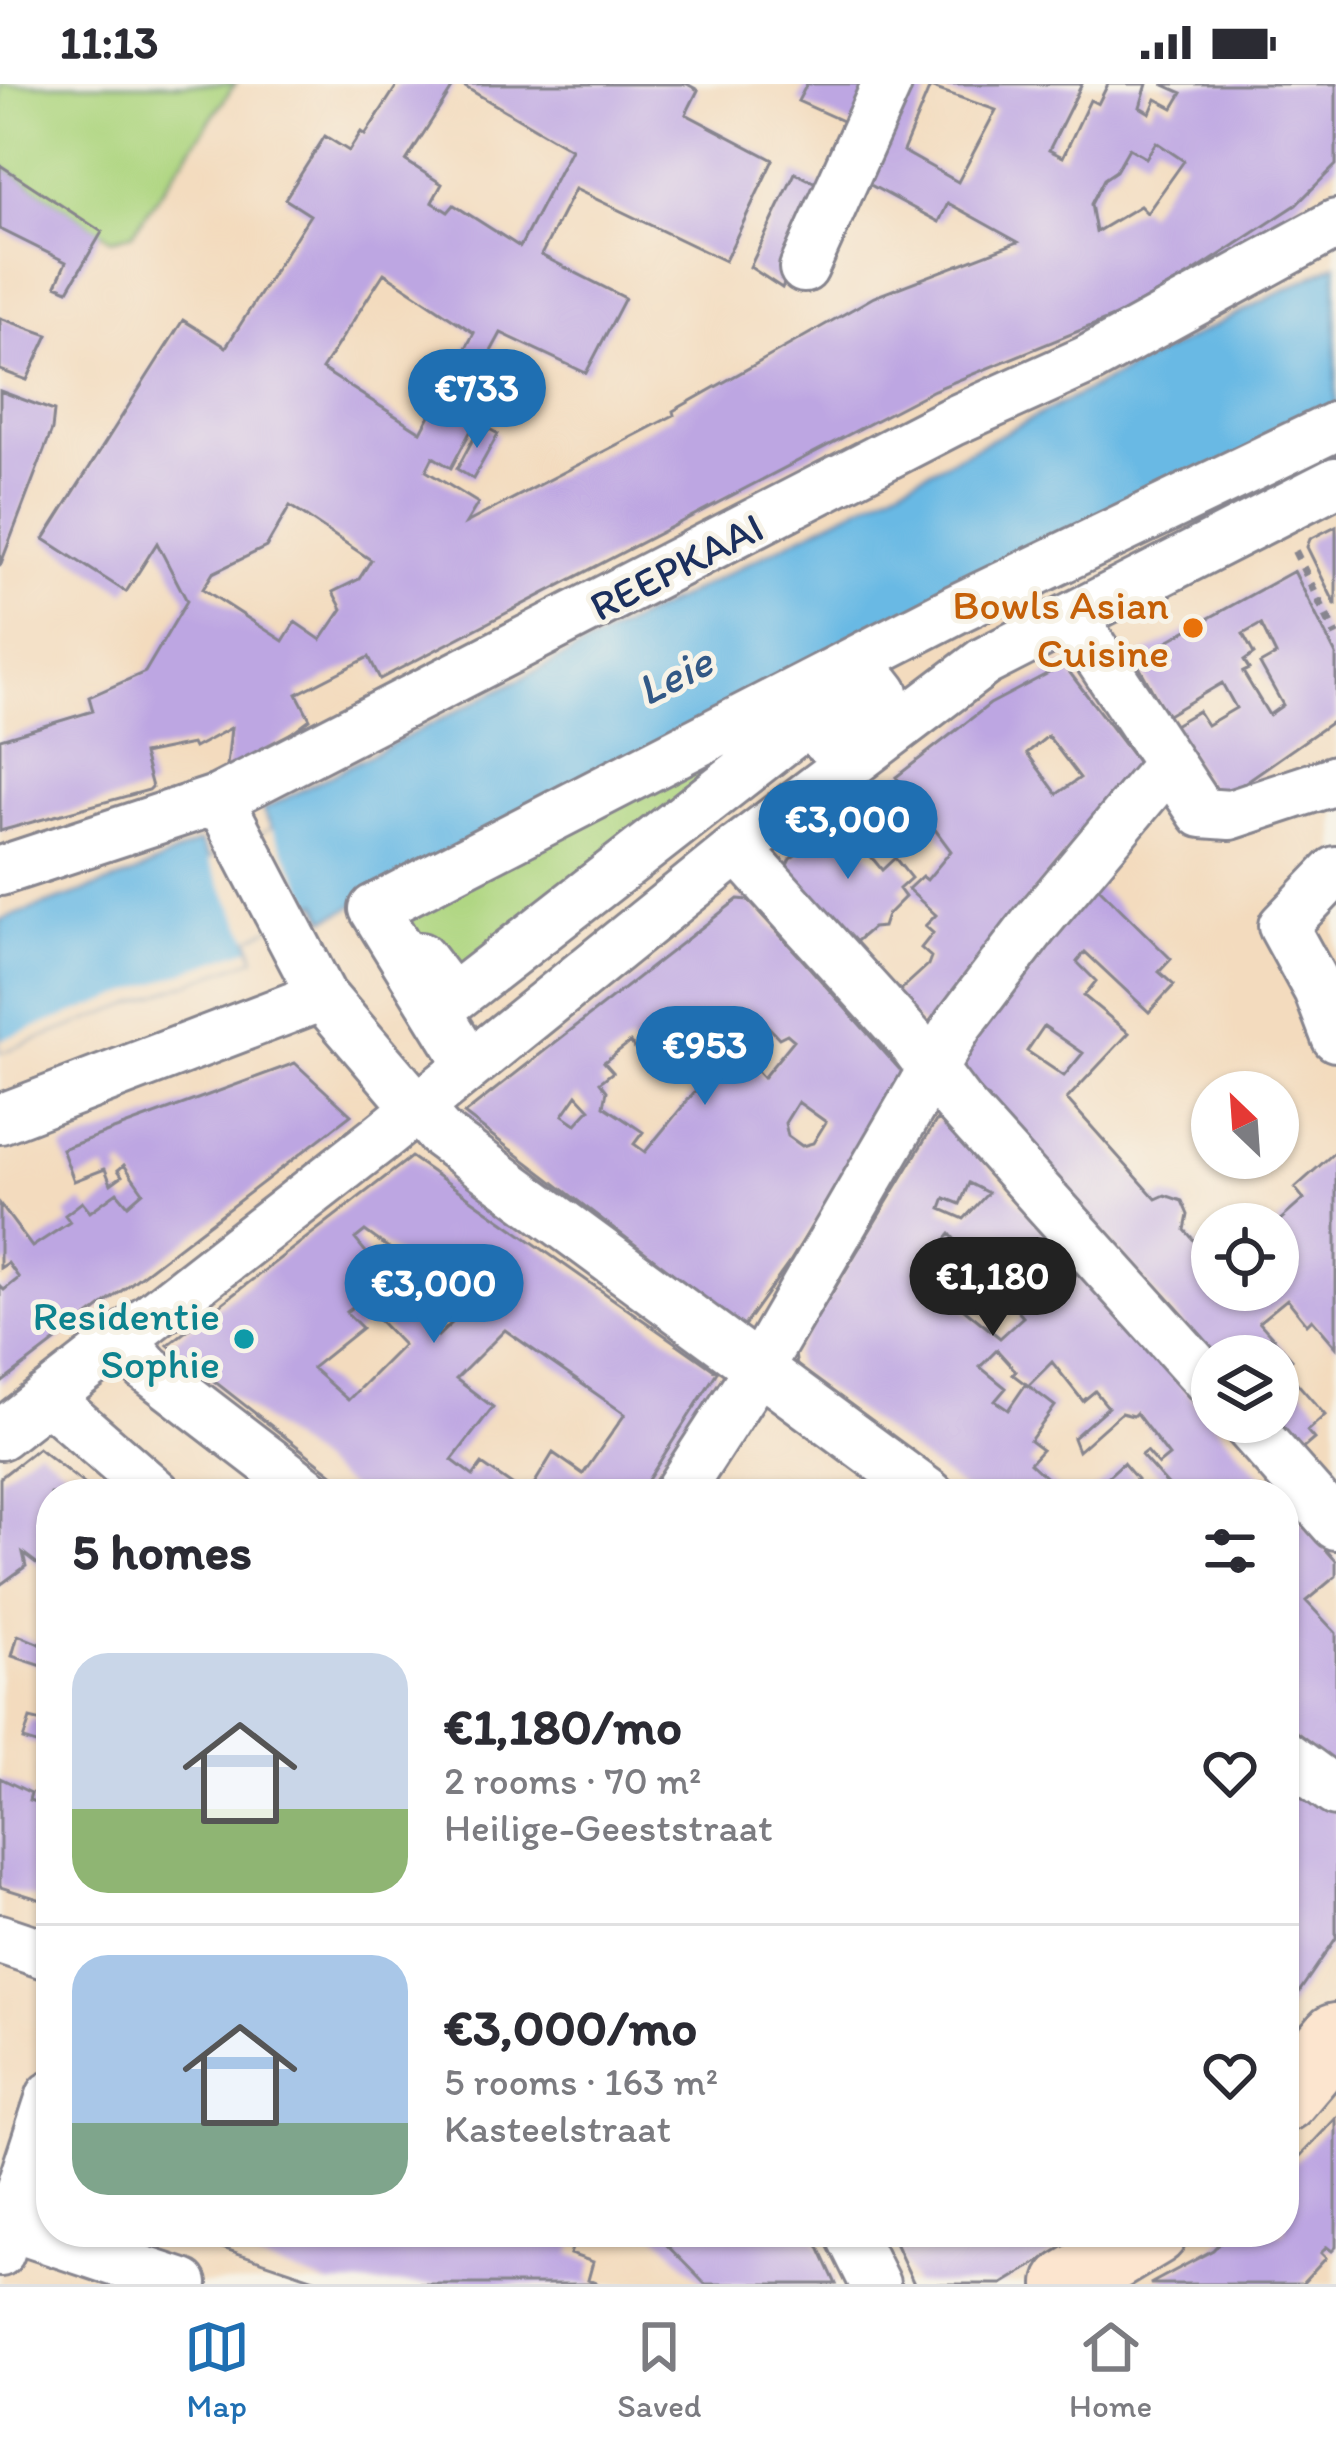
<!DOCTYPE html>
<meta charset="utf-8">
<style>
:root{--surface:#fff;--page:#f7f7f7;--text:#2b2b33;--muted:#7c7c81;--line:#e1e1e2;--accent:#1f6fb2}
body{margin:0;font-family:Itim,sans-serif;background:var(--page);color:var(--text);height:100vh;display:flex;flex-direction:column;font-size:45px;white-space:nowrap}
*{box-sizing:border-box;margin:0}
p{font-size:39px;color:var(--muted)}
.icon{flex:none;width:66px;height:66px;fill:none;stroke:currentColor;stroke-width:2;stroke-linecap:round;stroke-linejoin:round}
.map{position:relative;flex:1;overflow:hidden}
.sheet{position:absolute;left:36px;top:1395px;width:1263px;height:768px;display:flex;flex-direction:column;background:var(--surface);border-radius:48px;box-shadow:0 3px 9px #0004}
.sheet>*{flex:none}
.needle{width:78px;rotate:335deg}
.fabs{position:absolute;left:1191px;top:987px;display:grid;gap:24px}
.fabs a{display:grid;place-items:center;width:108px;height:108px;border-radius:50%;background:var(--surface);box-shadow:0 3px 9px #0004;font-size:60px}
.price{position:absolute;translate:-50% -102px;padding:0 27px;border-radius:42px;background:var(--accent);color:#fff;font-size:39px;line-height:78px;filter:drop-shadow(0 3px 6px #0008)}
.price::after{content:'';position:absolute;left:50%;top:72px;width:36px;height:27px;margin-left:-18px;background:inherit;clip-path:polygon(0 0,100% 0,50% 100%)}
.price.current{background:#222;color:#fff}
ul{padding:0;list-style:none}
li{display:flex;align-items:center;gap:36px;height:300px;padding:0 36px}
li+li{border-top:3px solid var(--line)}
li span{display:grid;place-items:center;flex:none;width:336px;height:240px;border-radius:36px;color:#555}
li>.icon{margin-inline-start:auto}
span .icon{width:144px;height:144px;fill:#fffc;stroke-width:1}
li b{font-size:51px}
h2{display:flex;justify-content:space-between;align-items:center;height:144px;padding:0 36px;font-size:51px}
.status{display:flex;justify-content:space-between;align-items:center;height:84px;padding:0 60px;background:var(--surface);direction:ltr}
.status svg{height:33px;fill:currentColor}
.menu{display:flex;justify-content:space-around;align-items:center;height:168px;border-top:3px solid var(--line);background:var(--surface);font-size:33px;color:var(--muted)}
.menu a{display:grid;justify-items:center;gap:6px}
.menu .current{color:var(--accent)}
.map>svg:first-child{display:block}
.green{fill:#afd681;stroke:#658270;stroke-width:3}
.water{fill:#69b9e4;stroke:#4274a1;stroke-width:3}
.pier{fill:#f3dbbe}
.building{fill:#bda6e2;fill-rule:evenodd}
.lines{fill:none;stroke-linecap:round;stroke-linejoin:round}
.street-casing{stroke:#87858e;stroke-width:54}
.secondary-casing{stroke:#87858e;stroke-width:72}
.path{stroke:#87858e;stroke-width:8;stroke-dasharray:9 9;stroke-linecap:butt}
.street{stroke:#fff;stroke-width:48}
.secondary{stroke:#fce5cf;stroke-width:66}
.food-dot{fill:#e8710a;stroke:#f7f3e8;stroke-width:4.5}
.culture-dot{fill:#0f9aa8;stroke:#f7f3e8;stroke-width:4.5}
.labels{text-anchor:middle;stroke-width:10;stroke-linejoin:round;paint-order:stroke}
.street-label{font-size:42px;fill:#1b2f5e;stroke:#f7f3e8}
.food-label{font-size:42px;fill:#c56008;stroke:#f7f3e8;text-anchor:end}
.culture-label{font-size:42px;fill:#0d838f;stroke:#f7f3e8;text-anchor:end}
.water-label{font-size:45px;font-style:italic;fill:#325886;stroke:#f7f3e8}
</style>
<div class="status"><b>11:13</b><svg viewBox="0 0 49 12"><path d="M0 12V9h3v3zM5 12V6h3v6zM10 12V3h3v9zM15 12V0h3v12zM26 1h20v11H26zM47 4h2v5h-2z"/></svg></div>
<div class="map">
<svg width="1336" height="2200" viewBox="0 0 1336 2200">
<rect width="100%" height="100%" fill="#f7f3e8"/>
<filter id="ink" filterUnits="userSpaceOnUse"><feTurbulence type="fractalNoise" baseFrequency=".00833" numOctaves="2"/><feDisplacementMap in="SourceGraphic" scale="24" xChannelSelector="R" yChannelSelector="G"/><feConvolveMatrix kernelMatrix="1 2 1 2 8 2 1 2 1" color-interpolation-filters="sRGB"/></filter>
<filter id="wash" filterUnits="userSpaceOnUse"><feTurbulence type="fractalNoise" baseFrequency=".004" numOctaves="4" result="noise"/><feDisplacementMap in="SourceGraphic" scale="48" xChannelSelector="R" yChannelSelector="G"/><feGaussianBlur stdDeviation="2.7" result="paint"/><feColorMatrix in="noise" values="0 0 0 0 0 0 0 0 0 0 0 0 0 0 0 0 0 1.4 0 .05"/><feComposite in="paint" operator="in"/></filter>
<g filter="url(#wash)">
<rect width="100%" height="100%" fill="#f3dbbe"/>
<path class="green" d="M 0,0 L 235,0 L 132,150 L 111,155 L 0,81 Z
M 857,587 L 454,910 L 389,825 Z"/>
<path class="water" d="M 1336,180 L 1336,323 L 347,825 L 326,835 L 318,819 L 313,820 L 249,854 L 254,874 L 0,968 L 0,836 L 130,792 L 199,758 L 209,775 L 272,744 L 263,726 Z"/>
<path class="pier" d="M 272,744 L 313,820 L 249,854 L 208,776 Z
M 250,864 L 254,874 L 0,968 L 0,956 Z"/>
<g id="blocks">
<path class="building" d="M 398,0 L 455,0 L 406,77 L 442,100 L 432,118 L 448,128 L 454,121 L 520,163 L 571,65 L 460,0 L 687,0 L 698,6 L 686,30 L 773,76 L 725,177 L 575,105 L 541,171 L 625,214 L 586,289 L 501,249 L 460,324 L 477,335 L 451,384 L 433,373 L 426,387 L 478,419 L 466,439 L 674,331 L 673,327 L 874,213 L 1018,158 L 948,119 L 939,138 L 854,92 L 896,0 L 1082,0 L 1049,66 L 1063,73 L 1090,16 L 1098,20 L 1108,0 L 1147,0 L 1140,23 L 1150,29 L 1156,15 L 1173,24 L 1182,9 L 1162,0 L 1336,0 L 1336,81 L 1296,121 L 1192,189 L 1118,231 L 934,306 L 380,595 L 369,573 L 297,610 L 310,635 L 261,672 L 226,691 L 231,644 L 194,664 L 192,660 L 143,670 L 152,703 L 149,706 L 0,747 L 0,655 L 93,627 L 89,613 L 145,588 L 187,517 L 157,459 L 126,508 L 44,455 L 183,236 L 226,263 L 310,131 L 285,115 L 325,52 L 349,67 L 361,48 L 365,51 ZM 930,3 L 996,26 L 958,98 L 903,67 ZM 1156,58 L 1184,77 L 1147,129 L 1140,122 L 1096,148 L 1091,120 L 1104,95 L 1116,87 L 1129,64 L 1146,74 ZM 384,189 L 474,249 L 421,348 L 322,285 ZM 290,422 L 371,476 L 359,495 L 333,508 L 342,525 L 321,556 L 295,538 L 283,557 L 203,505 L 213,489 L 266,463 Z
M 807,0 L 877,0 L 858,44 L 798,17 Z
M 0,81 L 102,148 L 68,206 L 56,201 L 66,178 L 0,145 Z
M 795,89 L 828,105 L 782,204 L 750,183 Z
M 0,234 L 48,251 L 27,296 L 0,286 Z
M 0,307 L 54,327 L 52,346 L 0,482 Z
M 481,340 L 498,350 L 473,395 L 457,385 Z
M 1336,442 L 1336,522 L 1307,463 L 1310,455 Z
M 1294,487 L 1336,571 L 1336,635 L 1224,713 L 1213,710 L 1172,642 L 1198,627 L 1207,641 L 1236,624 L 1222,599 L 1166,632 L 1135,575 ZM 1261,540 L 1276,571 L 1260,580 L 1283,621 L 1269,631 L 1243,588 L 1249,585 L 1244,577 L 1254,570 L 1243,550 Z
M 1064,581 L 1139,680 L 925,943 L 892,914 L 928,881 L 931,873 L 921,864 L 933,849 L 925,842 L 936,831 L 908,805 L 922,792 L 927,796 L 951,767 L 896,693 L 990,620 ZM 1048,652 L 1080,694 L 1057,710 L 1027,669 Z
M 841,736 L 882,786 L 895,774 L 911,794 L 899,805 L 905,813 L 887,831 L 883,843 L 872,844 L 851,862 L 785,786 L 790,775 Z
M 1093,798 L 1171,875 L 1159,888 L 1174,901 L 1149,928 L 1085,868 L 1077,878 L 1096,897 L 1084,912 L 1129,949 L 1067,1015 L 1156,1115 L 1165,1111 L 1182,1117 L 1188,1131 L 1185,1146 L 1212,1177 L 1212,1206 L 1278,1206 L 1278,1138 L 1304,1115 L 1295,1104 L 1336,1067 L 1336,1263 L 1312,1235 L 1307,1240 L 1287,1215 L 1259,1238 L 1292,1275 L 1283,1283 L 1325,1331 L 1307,1347 L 1314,1355 L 1299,1368 L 1273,1338 L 1278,1338 L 1278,1272 L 1211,1272 L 956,980 ZM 1044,942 L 1083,969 L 1064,992 L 1027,967 Z
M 738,815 L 748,816 L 800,873 L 901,987 L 902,998 L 791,1176 L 743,1243 L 464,1030 ZM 765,939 L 779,954 L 787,950 L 794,956 L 763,994 L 737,964 ZM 655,955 L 701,1000 L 645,1068 L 634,1060 L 643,1048 L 604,1022 L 607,1007 L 600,998 L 613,988 L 604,978 L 630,958 L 641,972 ZM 577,1011 L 590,1025 L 576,1040 L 563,1031 ZM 798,1018 L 826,1038 L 813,1059 L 802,1062 L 788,1052 L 785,1039 Z
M 295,979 L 351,1031 L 0,1300 L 0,1202 L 4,1206 L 19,1194 L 8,1179 L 0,1184 L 0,1120 L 32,1163 L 70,1138 L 65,1131 L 82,1118 L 90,1128 L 117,1108 L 128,1121 L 143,1108 L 124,1081 L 118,1086 L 122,1092 L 111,1100 L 105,1085 L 74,1097 L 62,1065 Z
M 944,1036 L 1063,1168 L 1277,1410 L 1176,1410 L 1141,1371 L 1146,1367 L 1158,1381 L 1169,1372 L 1136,1329 L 1133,1332 L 1121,1329 L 1078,1367 L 1073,1354 L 1108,1323 L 1095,1307 L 1083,1317 L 1052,1278 L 1028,1302 L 1012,1290 L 1016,1287 L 997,1266 L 980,1283 L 1006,1304 L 995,1317 L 1008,1326 L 1026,1300 L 1055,1322 L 1030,1357 L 1042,1366 L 1030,1379 L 1064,1410 L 970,1410 L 797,1283 L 795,1270 L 936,1037 ZM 969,1099 L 988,1109 L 964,1135 L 941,1125 L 945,1114 L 960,1120 ZM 950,1150 L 1023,1233 L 1000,1254 L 918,1188 Z
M 411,1073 L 717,1288 L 639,1410 L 528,1410 L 553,1369 L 583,1390 L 625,1330 L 505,1246 L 456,1295 L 493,1323 L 452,1376 L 473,1392 L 482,1380 L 525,1410 L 358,1410 L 168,1261 ZM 365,1147 L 453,1210 L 467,1225 L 438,1252 L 426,1238 L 447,1217 L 420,1193 L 377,1234 L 403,1261 L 348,1316 L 312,1284 L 362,1244 L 346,1228 L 388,1195 L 355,1155 Z
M 38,1364 L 97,1410 L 51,1410 L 51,1472 L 43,1484 L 23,1469 L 26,1482 L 0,1501 L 0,1394 Z
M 1123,1379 L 1137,1395 L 1120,1410 L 1089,1410 Z
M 1284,1418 L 1336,1477 L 1336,1492 L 1306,1517 L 1336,1549 L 1336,1689 L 1284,1649 Z
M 51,1538 L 51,1585 L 12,1572 L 18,1551 L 42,1561 Z
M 51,1615 L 51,1693 L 37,1689 L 46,1663 L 23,1656 L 30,1635 L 42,1638 Z
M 1284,1690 L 1336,1727 L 1336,1854 L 1284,1930 Z
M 0,1694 L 31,1709 L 29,1716 L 51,1723 L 51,1819 L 0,1803 Z
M 1336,2034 L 1336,2163 L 1332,2167 L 1327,2163 L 1321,2169 L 1326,2174 L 1302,2200 L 1150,2200 L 1213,2166 L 1230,2148 L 1284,2148 L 1284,2089 Z
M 578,2148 L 570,2170 L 593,2178 L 588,2196 L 598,2200 L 329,2200 L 178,2149 Z
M 654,2148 L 812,2148 L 836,2200 L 705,2200 Z
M 890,2148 L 1088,2148 L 1002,2200 L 914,2200 Z"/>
</g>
</g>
<g filter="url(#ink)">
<use href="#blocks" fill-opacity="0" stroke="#87858e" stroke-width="3"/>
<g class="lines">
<defs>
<path id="street" d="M 804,184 L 887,0
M 1072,533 L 1202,729 L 1230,731 L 1336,696
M 825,655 L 884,609 L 877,600
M 219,715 L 322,912 L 439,1049 L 929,1410
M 738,765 L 909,954 L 957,1018 L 1212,1301
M 0,787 L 219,715 L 951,338 L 1088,276 L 1336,140
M 1336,787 L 1283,842 L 1318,906 L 1336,953
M 420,873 L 452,915 L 843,610
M 462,968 L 374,825 L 958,524 L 1336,342
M 0,1035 L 322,912
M 122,1254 L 147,1284 L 311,1410
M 47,1314 L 157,1410
M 1245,1338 L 1336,1441
M 0,1351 L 383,1052 L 738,765 L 984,578 L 1336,398
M 677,1410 L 758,1285 L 958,941 L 1034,841 L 1168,681
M 1284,1670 L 1336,1708
M 0,1855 L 51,1872
M 9,2142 L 183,2200
M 849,2148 L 875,2200
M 0,2168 L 51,2012"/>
<path id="secondary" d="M 1284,2014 L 1336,1953
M 1068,2200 L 1154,2148"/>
</defs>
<use href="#street" class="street-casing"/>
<use href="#secondary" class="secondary-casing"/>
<path class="path" d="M 1295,467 L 1336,552"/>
<use href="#street" class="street"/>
<use href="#secondary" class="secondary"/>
</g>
</g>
<circle class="food-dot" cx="1193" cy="544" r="12"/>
<circle class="culture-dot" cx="244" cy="1255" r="12"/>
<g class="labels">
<g class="street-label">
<text transform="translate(676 482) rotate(-27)" y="15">REEPKAAI</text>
</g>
<g class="food-label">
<text x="1169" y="535">Bowls Asian<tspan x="1169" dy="48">Cuisine</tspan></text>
</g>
<g class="culture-label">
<text x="220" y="1246">Residentie<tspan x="220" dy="48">Sophie</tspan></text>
</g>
<g class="water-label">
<text transform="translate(674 591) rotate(-27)" y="16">Leie</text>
</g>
</g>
</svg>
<div class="fabs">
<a><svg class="needle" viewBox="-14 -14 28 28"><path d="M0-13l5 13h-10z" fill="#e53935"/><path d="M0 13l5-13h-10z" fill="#7c7c81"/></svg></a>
<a><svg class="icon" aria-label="locate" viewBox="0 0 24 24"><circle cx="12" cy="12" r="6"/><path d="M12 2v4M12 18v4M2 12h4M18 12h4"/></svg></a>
<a><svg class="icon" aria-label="layers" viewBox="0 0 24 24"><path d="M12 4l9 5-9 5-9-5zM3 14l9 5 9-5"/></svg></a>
</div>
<b class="price" style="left:477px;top:367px">€733</b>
<b class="price" style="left:848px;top:798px">€3,000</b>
<b class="price" style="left:705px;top:1024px">€953</b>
<b class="price current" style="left:993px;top:1255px">€1,180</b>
<b class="price" style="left:434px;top:1262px">€3,000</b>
<section class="sheet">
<h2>5 homes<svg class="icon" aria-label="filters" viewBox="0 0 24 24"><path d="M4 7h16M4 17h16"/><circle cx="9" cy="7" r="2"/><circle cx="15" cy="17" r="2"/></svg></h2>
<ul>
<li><span style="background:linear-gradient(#c9d6e8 65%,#8fb573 0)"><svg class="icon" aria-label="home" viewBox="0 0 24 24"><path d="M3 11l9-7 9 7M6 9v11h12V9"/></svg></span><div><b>€1,180/mo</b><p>2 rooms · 70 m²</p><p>Heilige-Geeststraat</p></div><svg class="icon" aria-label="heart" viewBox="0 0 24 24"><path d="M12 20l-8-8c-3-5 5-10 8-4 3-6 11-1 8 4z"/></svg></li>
<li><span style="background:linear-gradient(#a9c7e8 70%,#7fa58c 0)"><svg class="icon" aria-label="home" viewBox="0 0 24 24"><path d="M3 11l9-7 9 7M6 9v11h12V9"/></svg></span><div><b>€3,000/mo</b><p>5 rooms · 163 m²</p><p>Kasteelstraat</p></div><svg class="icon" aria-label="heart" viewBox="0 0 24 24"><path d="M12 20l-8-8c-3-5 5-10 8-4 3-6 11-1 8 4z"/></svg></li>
</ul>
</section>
</div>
<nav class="menu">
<a class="current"><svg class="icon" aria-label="map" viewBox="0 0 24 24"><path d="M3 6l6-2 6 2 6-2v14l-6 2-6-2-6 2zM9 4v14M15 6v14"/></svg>Map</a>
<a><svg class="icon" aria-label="saved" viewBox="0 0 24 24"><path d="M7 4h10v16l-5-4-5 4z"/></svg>Saved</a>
<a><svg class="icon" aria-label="home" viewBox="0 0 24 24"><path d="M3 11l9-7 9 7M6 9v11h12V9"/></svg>Home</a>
</nav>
